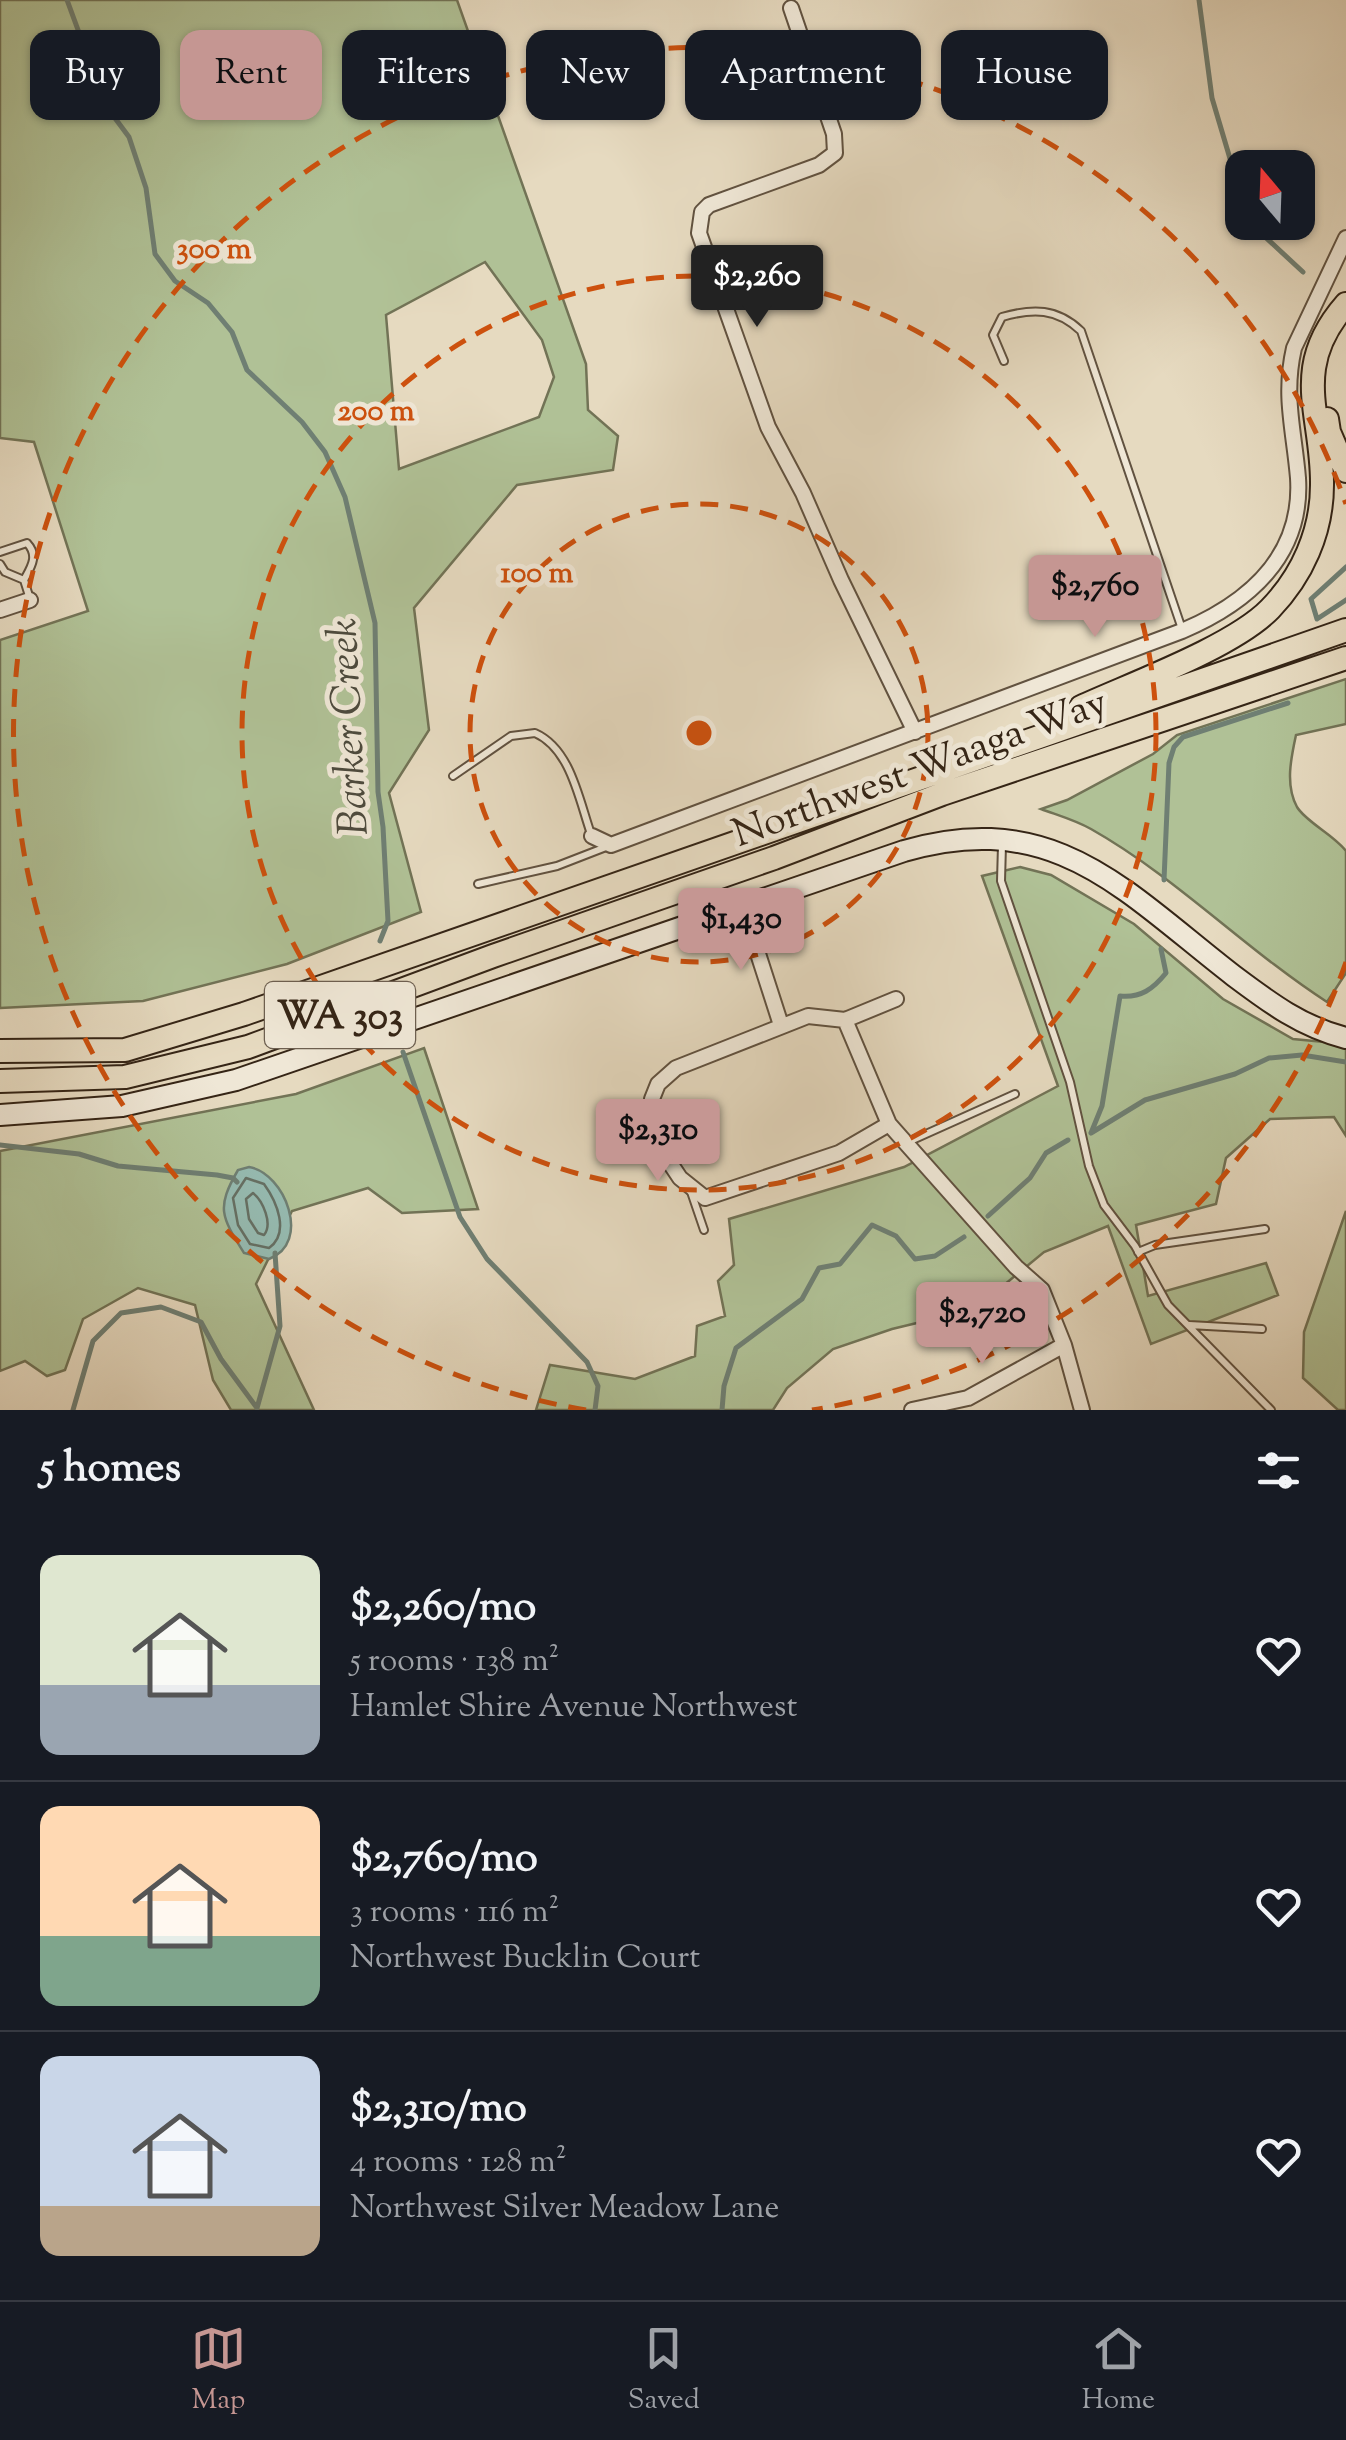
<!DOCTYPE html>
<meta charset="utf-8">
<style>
:root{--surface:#171b24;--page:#20242c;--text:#f1f3f6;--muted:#9ea1a6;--line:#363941;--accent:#c59692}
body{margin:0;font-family:"Sorts Mill Goudy",serif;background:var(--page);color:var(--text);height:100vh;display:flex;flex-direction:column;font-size:38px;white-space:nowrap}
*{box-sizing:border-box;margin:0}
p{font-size:32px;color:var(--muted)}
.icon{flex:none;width:55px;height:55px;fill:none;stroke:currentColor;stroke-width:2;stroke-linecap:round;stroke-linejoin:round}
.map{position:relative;height:1410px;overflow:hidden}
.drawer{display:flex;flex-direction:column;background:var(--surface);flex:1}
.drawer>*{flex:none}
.top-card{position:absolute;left:30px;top:30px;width:1288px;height:90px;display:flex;gap:20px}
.needle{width:65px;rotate:341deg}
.tools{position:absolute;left:1225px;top:150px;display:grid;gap:20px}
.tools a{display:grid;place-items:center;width:90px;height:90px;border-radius:20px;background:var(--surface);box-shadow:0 2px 8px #0004;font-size:50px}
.price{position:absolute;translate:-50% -85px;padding:0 22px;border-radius:10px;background:var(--accent);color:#111;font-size:32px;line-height:65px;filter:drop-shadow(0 2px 5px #0008)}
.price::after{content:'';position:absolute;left:50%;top:60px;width:30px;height:22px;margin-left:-15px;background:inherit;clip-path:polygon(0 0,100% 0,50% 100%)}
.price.on{background:#222;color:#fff}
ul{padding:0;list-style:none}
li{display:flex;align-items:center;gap:30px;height:250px;padding:0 40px}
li+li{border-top:2px solid var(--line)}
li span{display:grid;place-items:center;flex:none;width:280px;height:200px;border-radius:20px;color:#555}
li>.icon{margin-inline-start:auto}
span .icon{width:120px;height:120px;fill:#fffc;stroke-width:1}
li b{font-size:42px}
h2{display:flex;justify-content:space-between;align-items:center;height:120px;padding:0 40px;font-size:42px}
.tag{padding:0 35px;border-radius:20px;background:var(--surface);box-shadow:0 2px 8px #0004;font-size:35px;line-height:90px}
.tag.on{background:var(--accent);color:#111}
.tab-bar{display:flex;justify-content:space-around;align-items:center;height:140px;border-top:2px solid var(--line);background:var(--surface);font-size:28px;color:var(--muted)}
.tab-bar a{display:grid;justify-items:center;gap:5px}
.tab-bar .on{color:var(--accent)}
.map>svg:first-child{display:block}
.green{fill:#b0c196;stroke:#727356;stroke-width:2.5;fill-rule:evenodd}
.water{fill:#96bbb1;stroke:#6f7f73;stroke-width:2.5}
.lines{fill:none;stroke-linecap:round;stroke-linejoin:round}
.shore{stroke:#667064;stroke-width:2.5}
.stream{stroke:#6f7f73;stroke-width:5}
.service-casing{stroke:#615240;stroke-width:10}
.minor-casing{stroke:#615240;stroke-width:18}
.secondary-casing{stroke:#352516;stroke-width:24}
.trunk-casing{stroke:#352516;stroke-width:26}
.service{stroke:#efe7d6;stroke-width:6}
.minor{stroke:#efe7d6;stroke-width:14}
.secondary{stroke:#efe7d6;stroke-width:20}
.trunk{stroke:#e6dac0;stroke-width:22}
.ring{fill:none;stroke:#cd510e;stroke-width:5;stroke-dasharray:18 12}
.labels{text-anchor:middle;stroke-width:10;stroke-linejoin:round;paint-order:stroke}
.shield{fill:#efe7d6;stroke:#6d5f50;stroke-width:2.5}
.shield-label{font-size:38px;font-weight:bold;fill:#352516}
.street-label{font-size:40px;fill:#352516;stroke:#efe7d6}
.water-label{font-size:42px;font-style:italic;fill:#4d4a3d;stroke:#efe7d6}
.centre{fill:#cd510e;stroke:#efe7d6;stroke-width:5}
.ring-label{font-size:30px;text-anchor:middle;font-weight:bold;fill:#cd510e;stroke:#efe7d6;stroke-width:10;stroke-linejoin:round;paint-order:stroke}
</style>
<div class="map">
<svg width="1346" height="1410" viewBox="0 0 1346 1410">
<rect width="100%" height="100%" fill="#e6dac0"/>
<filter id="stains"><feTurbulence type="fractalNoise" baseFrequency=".002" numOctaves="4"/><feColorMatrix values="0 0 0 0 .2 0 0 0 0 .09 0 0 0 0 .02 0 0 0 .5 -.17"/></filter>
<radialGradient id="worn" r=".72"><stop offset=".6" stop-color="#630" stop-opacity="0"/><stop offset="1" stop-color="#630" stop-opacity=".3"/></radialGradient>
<path class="green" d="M 0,0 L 457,0 L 586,364 L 588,410 L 618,436 L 613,470 L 517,485 L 414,608 L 429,730 L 389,793 L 421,912 L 287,964 L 143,1001 L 0,1008 L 0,640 L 88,611 L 34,442 L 0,438 ZM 485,262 L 542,340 L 554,377 L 539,417 L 399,469 L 386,315 Z
M 1346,679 L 1346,724 L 1296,735 C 1291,758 1285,785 1297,807 C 1306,822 1334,835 1346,851 L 1346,973 L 1327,1002 C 1245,949 1176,877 1091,829 C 1075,820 1057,815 1041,809 L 1067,800 L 1153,754 L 1177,735 Z
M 1020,867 L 1051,875 L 1134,924 L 1223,999 L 1293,1039 L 1346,1044 L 1346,1136 L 1334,1117 L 1270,1119 L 1226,1158 L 1216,1204 L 1136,1225 L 1148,1296 L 1266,1263 L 1278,1295 L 1151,1344 L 1108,1226 L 1044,1252 L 998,1290 L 954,1314 L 892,1329 L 833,1349 L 787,1388 L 773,1410 L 536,1410 L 550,1365 L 635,1379 L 695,1356 L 697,1326 L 725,1316 L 718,1281 L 734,1265 L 729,1219 L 904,1167 L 1058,1086 L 982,876 Z
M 424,1048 L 478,1209 L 402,1213 L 368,1188 L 292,1211 L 256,1284 L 314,1410 L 231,1410 L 213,1380 L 195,1305 L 138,1288 L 83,1319 L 65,1370 L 47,1376 L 25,1361 L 0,1371 L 0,1151 L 296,1094 Z
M 1346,1211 L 1346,1410 L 1338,1410 L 1303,1378 L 1304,1332 Z"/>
<path class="water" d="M 249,1167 C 285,1173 312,1243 269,1259 L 244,1253 C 221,1216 216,1208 238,1170 Z"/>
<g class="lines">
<path class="shore" d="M 246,1178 L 264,1184 C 277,1202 290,1233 269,1248 L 250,1244 L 238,1225 L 233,1198 Z
M 253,1193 C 263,1201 273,1224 264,1235 L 258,1233 L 249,1219 L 246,1199 Z"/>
<path class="stream" d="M 67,0 L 81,38 L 82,56 L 103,102 L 129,137 L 146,188 L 155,254 L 175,281 L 208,303 L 232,332 L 247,370 L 302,422 L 325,452 L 345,497 L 375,623 L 378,792 L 383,827 L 388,921 L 380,941
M 1199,0 L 1212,98 L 1242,199
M 1249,222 L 1303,272
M 1346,567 L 1311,599 L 1317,619 L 1346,600
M 1164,880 L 1169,763 L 1174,747 L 1183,737 L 1288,703
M 403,1052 L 460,1217 L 487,1259 L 587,1362 L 598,1386 L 595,1410
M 1091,1133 L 1145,1100 L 1235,1074 L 1269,1058 L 1302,1055 L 1346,1062
M 1091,1133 L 1102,1106 L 1120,996 C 1141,998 1153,989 1166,973 L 1161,949
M 0,1145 L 79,1154 L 118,1166 L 217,1175 L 233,1178 L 237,1182
M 988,1216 L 1030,1178 L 1046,1153 L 1068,1140
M 257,1408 L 280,1326 L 275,1253
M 73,1410 L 93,1341 L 121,1313 L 161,1307 L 201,1322 L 221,1359 L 257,1408
M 722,1410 L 724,1386 L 736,1348 L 802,1299 L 819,1268 L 840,1264 L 872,1225 L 896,1236 L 915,1259 L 935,1256 L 964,1237"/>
<defs>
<path id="service" d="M 1004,361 L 993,335 L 1002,317 C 1033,308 1057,308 1081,331 L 1182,629
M 0,552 L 27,543 C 39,556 31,567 24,580 L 30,599
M 0,564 L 5,572 L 24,580
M 453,776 L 511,736 L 535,733 C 571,749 579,800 591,834
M 1002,845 L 1001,881 L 1070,1082 L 1089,1166 L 1104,1205 L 1135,1246 L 1168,1305 L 1271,1410
M 478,884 L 557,866 L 606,847
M 908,1142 L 1015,1094
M 690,1189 L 704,1230
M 1138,1252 L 1155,1245 L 1265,1229
M 1189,1325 L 1262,1329"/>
<path id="minor" d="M 791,8 L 834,134 L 835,153 L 819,165 L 709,205 L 702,212 L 699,233 L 768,427 L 803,493 L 841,580 L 915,732
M 0,610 L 30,600
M 592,836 L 611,845 L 1182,631 C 1248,603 1303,556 1298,478 C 1294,430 1283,396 1294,348 L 1346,238
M 743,907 L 781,1025
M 845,1020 L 896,999
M 889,1124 L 839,1153 L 705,1198 L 680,1178 L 666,1157 L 652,1099 L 658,1084 L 676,1068 L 808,1016 L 845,1020 L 889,1124 L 1016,1267 L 1042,1290 L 1064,1345 L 1082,1410
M 912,1410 L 968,1398 L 1064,1345"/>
<path id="secondary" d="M 0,1115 L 122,1106 L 236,1080 L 904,851 C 1055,807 1124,891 1234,976 C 1270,1003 1302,1027 1346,1038"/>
<path id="trunk" d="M 1327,419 L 1329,432 L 1346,471
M 1081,707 C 1131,684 1233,647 1270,609 C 1302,576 1322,532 1322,485 C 1323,414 1289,369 1346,304
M 0,1051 L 125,1050 L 244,1014 L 1346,630
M 0,1081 L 125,1077 L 248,1047 L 493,956 L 774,858 L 942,794 L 1346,658"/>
</defs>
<use href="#service" class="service-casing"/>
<use href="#minor" class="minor-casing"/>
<use href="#secondary" class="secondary-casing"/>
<use href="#trunk" class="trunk-casing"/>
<use href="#service" class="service"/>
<use href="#minor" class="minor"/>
<use href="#secondary" class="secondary"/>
<use href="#trunk" class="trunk"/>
</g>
<g class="ring">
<circle cx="699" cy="733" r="229"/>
<circle cx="699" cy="733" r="457"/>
<path d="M1346 962A686 686 0 0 1 812 1410M586 1410A686 686 0 1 1 1346 504"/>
</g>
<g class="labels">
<rect class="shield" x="265" y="982" width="150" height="66" rx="8"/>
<g class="shield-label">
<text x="340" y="1028">WA 303</text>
</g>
<g class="street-label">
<text transform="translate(919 766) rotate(-20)" y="14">Northwest Waaga Way</text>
</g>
<g class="water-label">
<text transform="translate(346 727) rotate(-93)" y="15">Barker Creek</text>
</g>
</g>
<circle cx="699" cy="733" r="15" class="centre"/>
<g class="ring-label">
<text x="214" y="258">300 m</text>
<text x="376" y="420">200 m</text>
<text x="537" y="582">100 m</text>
</g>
<rect width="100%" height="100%" filter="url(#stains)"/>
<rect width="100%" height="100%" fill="url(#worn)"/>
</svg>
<div class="tools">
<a><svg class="needle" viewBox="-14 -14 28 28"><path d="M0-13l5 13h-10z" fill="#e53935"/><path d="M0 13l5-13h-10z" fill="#9ea1a6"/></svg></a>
</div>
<b class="price on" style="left:757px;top:330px">$2,260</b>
<b class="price" style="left:1095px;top:640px">$2,760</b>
<b class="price" style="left:741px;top:973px">$1,430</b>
<b class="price" style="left:658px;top:1184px">$2,310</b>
<b class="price" style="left:982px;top:1367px">$2,720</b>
<div class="top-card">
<a class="tag">Buy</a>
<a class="tag on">Rent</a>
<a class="tag">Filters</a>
<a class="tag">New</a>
<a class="tag">Apartment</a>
<a class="tag">House</a>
</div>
</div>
<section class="drawer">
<h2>5 homes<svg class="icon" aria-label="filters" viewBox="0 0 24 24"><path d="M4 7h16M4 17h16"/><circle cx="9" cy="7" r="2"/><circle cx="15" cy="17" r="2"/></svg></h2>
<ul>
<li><span style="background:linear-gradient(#dfe7d0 65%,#9aa5b1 0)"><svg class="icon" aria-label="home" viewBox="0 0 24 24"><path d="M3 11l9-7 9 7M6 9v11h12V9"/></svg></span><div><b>$2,260/mo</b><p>5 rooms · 138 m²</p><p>Hamlet Shire Avenue Northwest</p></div><svg class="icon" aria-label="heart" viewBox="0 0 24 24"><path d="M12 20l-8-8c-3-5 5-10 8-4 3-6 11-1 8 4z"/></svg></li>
<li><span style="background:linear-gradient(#ffd9b3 65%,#7fa58c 0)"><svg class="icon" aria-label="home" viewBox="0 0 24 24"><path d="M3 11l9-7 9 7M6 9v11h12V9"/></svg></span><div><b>$2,760/mo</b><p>3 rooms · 116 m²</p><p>Northwest Bucklin Court</p></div><svg class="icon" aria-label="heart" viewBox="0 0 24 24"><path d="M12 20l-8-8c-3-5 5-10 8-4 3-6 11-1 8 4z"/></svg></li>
<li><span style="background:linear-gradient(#c9d6e8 75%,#b9a48a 0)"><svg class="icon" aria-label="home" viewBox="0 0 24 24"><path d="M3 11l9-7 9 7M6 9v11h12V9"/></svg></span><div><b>$2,310/mo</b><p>4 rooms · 128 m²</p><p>Northwest Silver Meadow Lane</p></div><svg class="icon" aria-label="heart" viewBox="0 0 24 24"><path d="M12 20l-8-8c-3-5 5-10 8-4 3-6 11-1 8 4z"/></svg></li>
</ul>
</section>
<nav class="tab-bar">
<a class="on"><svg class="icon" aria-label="map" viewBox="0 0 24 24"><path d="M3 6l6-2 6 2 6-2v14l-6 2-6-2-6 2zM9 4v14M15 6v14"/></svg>Map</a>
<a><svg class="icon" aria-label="saved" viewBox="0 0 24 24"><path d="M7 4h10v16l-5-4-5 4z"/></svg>Saved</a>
<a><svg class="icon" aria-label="home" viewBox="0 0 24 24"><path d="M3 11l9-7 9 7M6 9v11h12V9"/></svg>Home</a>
</nav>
